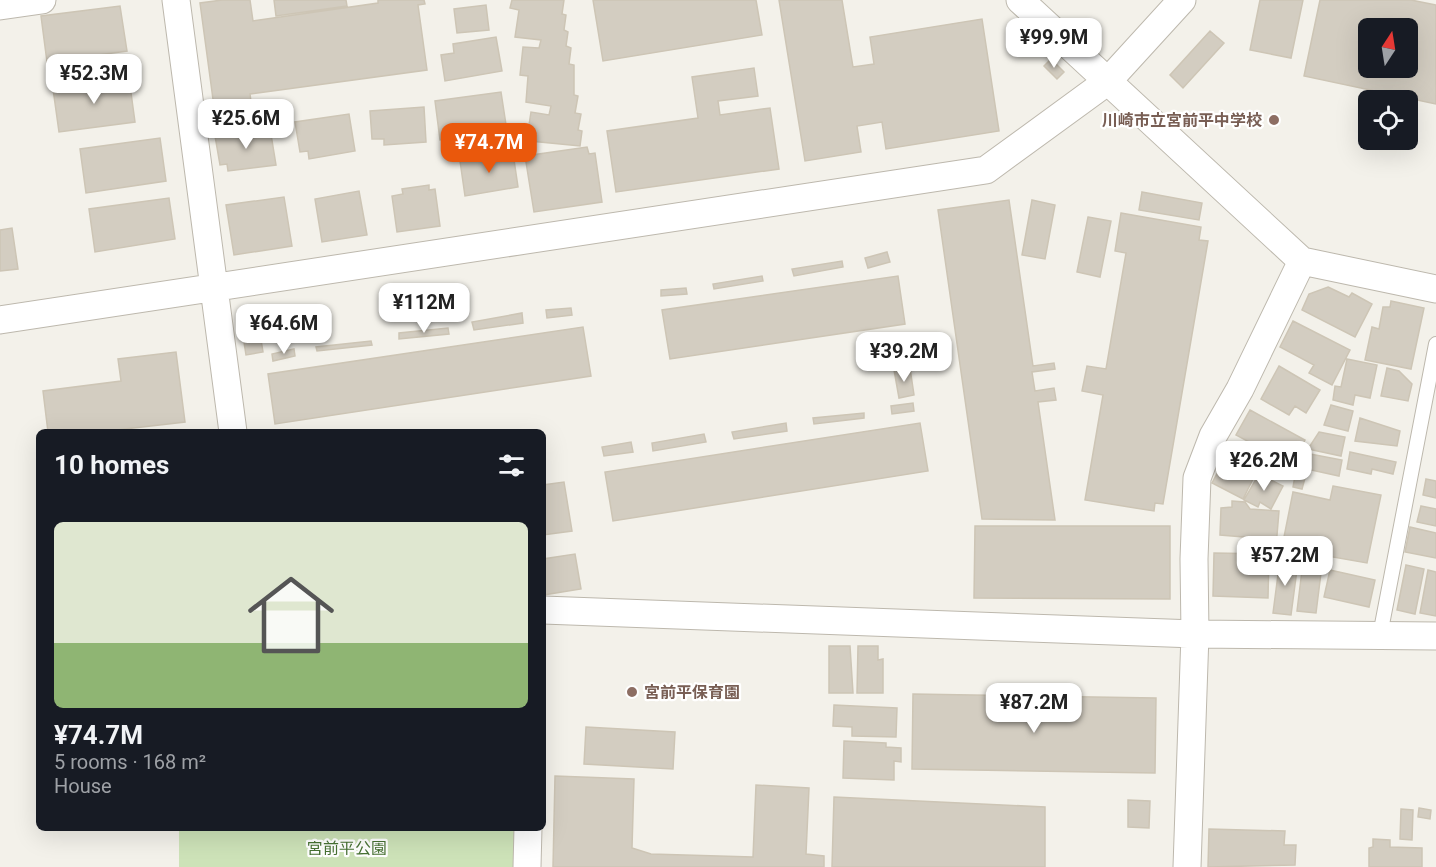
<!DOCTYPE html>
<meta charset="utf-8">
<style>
:root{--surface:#171b24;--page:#20242c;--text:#f1f3f6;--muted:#9ea1a6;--accent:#ea580c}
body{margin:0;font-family:Roboto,"Noto Sans JP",sans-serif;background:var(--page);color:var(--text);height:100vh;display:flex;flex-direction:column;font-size:22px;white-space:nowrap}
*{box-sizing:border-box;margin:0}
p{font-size:20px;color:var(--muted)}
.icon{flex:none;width:33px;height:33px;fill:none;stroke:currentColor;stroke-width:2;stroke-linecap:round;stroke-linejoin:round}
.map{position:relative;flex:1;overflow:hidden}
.drawer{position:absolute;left:36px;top:429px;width:510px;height:402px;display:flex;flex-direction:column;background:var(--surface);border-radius:9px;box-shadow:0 6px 24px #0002}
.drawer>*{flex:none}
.needle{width:39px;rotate:12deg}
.tools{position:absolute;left:1358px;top:18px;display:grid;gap:12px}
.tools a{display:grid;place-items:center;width:60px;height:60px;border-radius:9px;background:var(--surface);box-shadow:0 6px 24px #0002;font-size:30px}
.price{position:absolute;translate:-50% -51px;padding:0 14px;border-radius:12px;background:#fff;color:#222;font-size:20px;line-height:39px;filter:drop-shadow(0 2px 3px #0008)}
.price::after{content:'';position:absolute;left:50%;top:36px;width:18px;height:14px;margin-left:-9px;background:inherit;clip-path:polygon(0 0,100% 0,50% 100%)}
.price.selected{background:var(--accent);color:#fff}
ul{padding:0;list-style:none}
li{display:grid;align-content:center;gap:12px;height:318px;padding:0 18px}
li span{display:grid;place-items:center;height:186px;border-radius:9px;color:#555}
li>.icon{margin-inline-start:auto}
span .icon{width:108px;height:108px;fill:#fffc;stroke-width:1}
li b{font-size:26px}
h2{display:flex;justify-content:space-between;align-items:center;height:72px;padding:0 18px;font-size:26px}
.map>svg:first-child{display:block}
.green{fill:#cde2b8}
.building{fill:#d3cdc1;stroke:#cdc5b5;stroke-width:1.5;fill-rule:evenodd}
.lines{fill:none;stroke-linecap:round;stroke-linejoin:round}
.service-casing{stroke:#bdb8ad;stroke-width:16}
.minor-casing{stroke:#bdb8ad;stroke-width:29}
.service{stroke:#fff;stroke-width:14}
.minor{stroke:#fff;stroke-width:27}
.education-dot{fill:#8d6e63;stroke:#fff;stroke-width:2}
.labels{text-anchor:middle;stroke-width:4.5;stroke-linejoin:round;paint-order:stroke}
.education-label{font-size:16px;font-weight:bold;fill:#785e54;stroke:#fff;text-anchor:end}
.park-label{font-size:16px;fill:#477133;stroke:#fff}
</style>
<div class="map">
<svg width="1436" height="867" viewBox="0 0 1436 867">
<rect width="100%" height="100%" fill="#f3f1ea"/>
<path class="green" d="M 179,828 L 514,828 L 514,867 L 179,867 Z"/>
<path class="building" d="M 222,0 L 250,0 L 253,21 L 378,3 L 378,0 L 424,0 L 425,4 L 418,5 L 427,70 L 250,94 L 252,109 L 215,114 L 200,3 Z
M 274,0 L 346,0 L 347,6 L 276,16 Z
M 512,0 L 564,0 L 562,14 L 566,15 L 564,30 L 568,32 L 566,46 L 571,48 L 569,64 L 574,65 L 574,95 L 578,96 L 575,113 L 581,114 L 578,130 L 582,131 L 580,146 L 530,141 L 532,126 L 529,125 L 531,112 L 549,115 L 551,106 L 526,102 L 528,76 L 520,75 L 523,47 L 539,48 L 541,40 L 515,37 L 519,10 L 510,8 Z
M 593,0 L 756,0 L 762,35 L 603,61 Z
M 779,0 L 842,0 L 853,67 L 874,64 L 870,37 L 982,19 L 999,131 L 886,149 L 882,122 L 857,126 L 861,152 L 805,161 Z
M 1260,0 L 1303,0 L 1291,58 L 1250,50 Z
M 1320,0 L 1411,0 L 1436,5 L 1436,104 L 1304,76 ZM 1368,28 L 1407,28 L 1407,68 L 1368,68 Z
M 486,5 L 489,30 L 457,33 L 454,9 Z
M 120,6 L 127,51 L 47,62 L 41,16 Z
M 1210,31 L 1224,43 L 1183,88 L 1170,75 Z
M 496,37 L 502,71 L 445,81 L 441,55 L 454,53 L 453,44 Z
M 1051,59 L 1064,72 L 1057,79 L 1044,66 Z
M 754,68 L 758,96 L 718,101 L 720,115 L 770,108 L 779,169 L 616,192 L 607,131 L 698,118 L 692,77 Z
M 129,78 L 135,122 L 59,132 L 53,89 Z
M 501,92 L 507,131 L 440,140 L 435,101 Z
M 424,107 L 426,142 L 384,145 L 384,139 L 372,139 L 370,111 Z
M 349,114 L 355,151 L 309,159 L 308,151 L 300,152 L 295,122 Z
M 270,128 L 276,165 L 228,171 L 227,164 L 220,165 L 215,136 Z
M 160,138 L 166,181 L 86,193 L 80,149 Z
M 587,147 L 589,154 L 595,153 L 602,202 L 534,212 L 525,156 Z
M 513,153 L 518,187 L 465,196 L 460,161 Z
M 429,185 L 429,190 L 435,189 L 440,226 L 397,232 L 392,196 L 403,194 L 402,189 Z
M 359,191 L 367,235 L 322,242 L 315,199 Z
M 1142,192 L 1202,203 L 1199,220 L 1139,210 Z
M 284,197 L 292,246 L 234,255 L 226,205 Z
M 169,198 L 175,239 L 95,252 L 89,209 Z
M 1009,200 L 1033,366 L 1054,363 L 1055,369 L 1032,372 L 1035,391 L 1054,388 L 1056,400 L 1038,402 L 1055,520 L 982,519 L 938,210 Z
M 1032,200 L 1055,205 L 1045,259 L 1022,255 Z
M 1121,213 L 1201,227 L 1199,240 L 1208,241 L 1163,504 L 1155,503 L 1154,511 L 1085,500 L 1103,395 L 1082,391 L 1087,366 L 1106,369 L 1126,253 L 1115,251 Z
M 1088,217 L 1111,221 L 1100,277 L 1077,272 Z
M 12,228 L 18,269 L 0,271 L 0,230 Z
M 887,252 L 890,262 L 868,268 L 865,258 Z
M 842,261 L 843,267 L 794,276 L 792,269 Z
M 762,276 L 763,281 L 714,289 L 713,284 Z
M 898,276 L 905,324 L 670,359 L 662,310 Z
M 1328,287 L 1349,297 L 1352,293 L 1372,304 L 1355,337 L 1302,310 L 1309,294 Z
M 686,288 L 687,294 L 661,296 L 661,290 Z
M 1391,301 L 1424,308 L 1411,369 L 1365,360 L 1372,327 L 1379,329 L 1383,307 L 1390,307 Z
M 571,308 L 572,315 L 547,318 L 546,310 Z
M 522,313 L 523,323 L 474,330 L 472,322 Z
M 257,315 L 263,352 L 246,355 L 240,317 Z
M 1293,321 L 1350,350 L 1332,385 L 1309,373 L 1314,365 L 1280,347 Z
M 583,327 L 591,376 L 275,424 L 268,374 Z
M 448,328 L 449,334 L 399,339 L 399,333 Z
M 371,341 L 372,345 L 317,351 L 316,347 Z
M 294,349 L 295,356 L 273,361 L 272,354 Z
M 176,352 L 185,422 L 99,432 L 48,432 L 43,391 L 121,381 L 118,359 Z
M 1347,359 L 1377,365 L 1370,398 L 1355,395 L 1353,405 L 1333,400 L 1335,386 L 1341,387 Z
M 1279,366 L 1320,390 L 1306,413 L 1295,406 L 1289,415 L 1261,399 Z
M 910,368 L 914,395 L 899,398 L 894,370 Z
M 1387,368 L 1399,371 L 1412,384 L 1408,401 L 1381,396 Z
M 913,403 L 914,411 L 892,414 L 891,406 Z
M 1331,405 L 1353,411 L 1348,431 L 1324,425 Z
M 1250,410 L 1305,440 L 1294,460 L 1279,453 L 1269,472 L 1252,463 L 1254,457 L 1249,455 L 1255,445 L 1236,435 Z
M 864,413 L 864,418 L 814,424 L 813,418 Z
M 1360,418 L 1400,431 L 1397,446 L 1355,441 Z
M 786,423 L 787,431 L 734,439 L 732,432 Z
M 920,423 L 928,471 L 613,521 L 605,472 Z
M 1319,432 L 1345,437 L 1341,456 L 1308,449 Z
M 704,434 L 706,442 L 653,451 L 652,443 Z
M 631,442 L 633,452 L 604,456 L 602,447 Z
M 1350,452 L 1396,462 L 1393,474 L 1372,469 L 1371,474 L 1347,469 Z
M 1305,453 L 1342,460 L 1339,476 L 1302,468 Z
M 1226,457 L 1256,473 L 1243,499 L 1212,483 Z
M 1259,474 L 1283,486 L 1271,509 L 1260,502 L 1258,507 L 1244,500 Z
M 1295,476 L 1305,478 L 1302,489 L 1293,487 Z
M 1426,479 L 1436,481 L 1436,498 L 1423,495 Z
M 564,482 L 572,531 L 543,535 L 543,485 Z
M 1333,486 L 1381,495 L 1367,563 L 1327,556 L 1329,546 L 1284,537 L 1293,492 L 1330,500 Z
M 1232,501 L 1245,502 L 1250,509 L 1279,511 L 1276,547 L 1244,546 L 1244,537 L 1220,535 L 1221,508 L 1232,507 Z
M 1421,506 L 1436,509 L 1436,526 L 1417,522 Z
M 975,526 L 1170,526 L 1170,599 L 974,598 Z
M 1410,527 L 1436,533 L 1436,558 L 1405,552 Z
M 1214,553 L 1269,554 L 1268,598 L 1213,596 Z
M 575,554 L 581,589 L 543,595 L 543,559 Z
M 1280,559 L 1298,562 L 1291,615 L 1273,613 Z
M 1303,562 L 1322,565 L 1316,613 L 1297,611 Z
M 1406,565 L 1424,569 L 1415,614 L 1397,610 Z
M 1330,570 L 1375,580 L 1369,607 L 1324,597 Z
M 1428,570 L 1436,572 L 1436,616 L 1420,613 Z
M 829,646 L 850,646 L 853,693 L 829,693 Z
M 858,646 L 878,646 L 878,660 L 883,659 L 883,693 L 857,693 Z
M 913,694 L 1156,698 L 1155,773 L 912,769 Z
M 834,705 L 897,708 L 896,737 L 852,736 L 852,727 L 833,726 Z
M 586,727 L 675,732 L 673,769 L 584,764 Z
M 844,741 L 886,743 L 886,747 L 901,748 L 901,762 L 894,761 L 894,780 L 843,778 Z
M 555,776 L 634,779 L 632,848 L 651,854 L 753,857 L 756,785 L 809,788 L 806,854 L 824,856 L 824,867 L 553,867 Z
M 834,797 L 1045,807 L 1045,867 L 832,867 Z
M 1128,800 L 1150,801 L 1149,828 L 1128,827 Z
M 1419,808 L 1431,810 L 1430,819 L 1418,817 Z
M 1401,809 L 1413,810 L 1412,840 L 1400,839 Z
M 1209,829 L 1285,831 L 1284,845 L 1296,845 L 1295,865 L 1208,867 Z
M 1373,839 L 1390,840 L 1390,847 L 1422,848 L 1422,867 L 1369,867 L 1369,848 L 1373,847 Z"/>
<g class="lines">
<defs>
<path id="service" d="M 1380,635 L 1436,344"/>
<path id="minor" d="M 176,0 L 233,432
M 1020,0 L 1302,261 L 1436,289
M 0,6 L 42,0
M 0,320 L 986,170 L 1108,81 L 1182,0
M 543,610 L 1195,634 L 1436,636
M 527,867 L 528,828
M 1187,867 L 1195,634 L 1194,559 L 1197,478 L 1213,436 L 1240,389 L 1302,261"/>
</defs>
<use href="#service" class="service-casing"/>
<use href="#minor" class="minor-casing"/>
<use href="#service" class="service"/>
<use href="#minor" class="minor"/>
</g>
<g class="education-dot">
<circle cx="1274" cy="120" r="6"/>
<circle cx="632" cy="692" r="6"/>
</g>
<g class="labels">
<g class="education-label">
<text x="1262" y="126">川崎市立宮前平中学校</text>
<text x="644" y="698" text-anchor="start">宮前平保育園</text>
</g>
<g class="park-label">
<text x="347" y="854">宮前平公園</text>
</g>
</g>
</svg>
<div class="tools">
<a><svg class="needle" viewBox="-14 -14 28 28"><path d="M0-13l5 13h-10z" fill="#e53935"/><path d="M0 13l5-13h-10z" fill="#9ea1a6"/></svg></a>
<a><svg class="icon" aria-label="locate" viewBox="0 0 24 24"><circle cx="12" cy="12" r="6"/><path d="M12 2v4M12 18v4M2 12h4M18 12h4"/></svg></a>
</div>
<b class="price" style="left:1054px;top:69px">¥99.9M</b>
<b class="price" style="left:94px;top:105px">¥52.3M</b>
<b class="price" style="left:246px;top:150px">¥25.6M</b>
<b class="price selected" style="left:489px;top:174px">¥74.7M</b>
<b class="price" style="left:424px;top:334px">¥112M</b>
<b class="price" style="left:284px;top:355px">¥64.6M</b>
<b class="price" style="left:904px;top:383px">¥39.2M</b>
<b class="price" style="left:1264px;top:492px">¥26.2M</b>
<b class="price" style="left:1285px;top:587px">¥57.2M</b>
<b class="price" style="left:1034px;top:734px">¥87.2M</b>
<section class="drawer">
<h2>10 homes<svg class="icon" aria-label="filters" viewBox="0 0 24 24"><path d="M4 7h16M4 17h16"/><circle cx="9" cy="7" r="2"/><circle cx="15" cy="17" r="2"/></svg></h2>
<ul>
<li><span style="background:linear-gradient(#dfe7d0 65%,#8fb573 0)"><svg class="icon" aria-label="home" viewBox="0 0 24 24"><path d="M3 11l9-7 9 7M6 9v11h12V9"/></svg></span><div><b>¥74.7M</b><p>5 rooms · 168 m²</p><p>House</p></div></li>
</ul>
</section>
</div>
